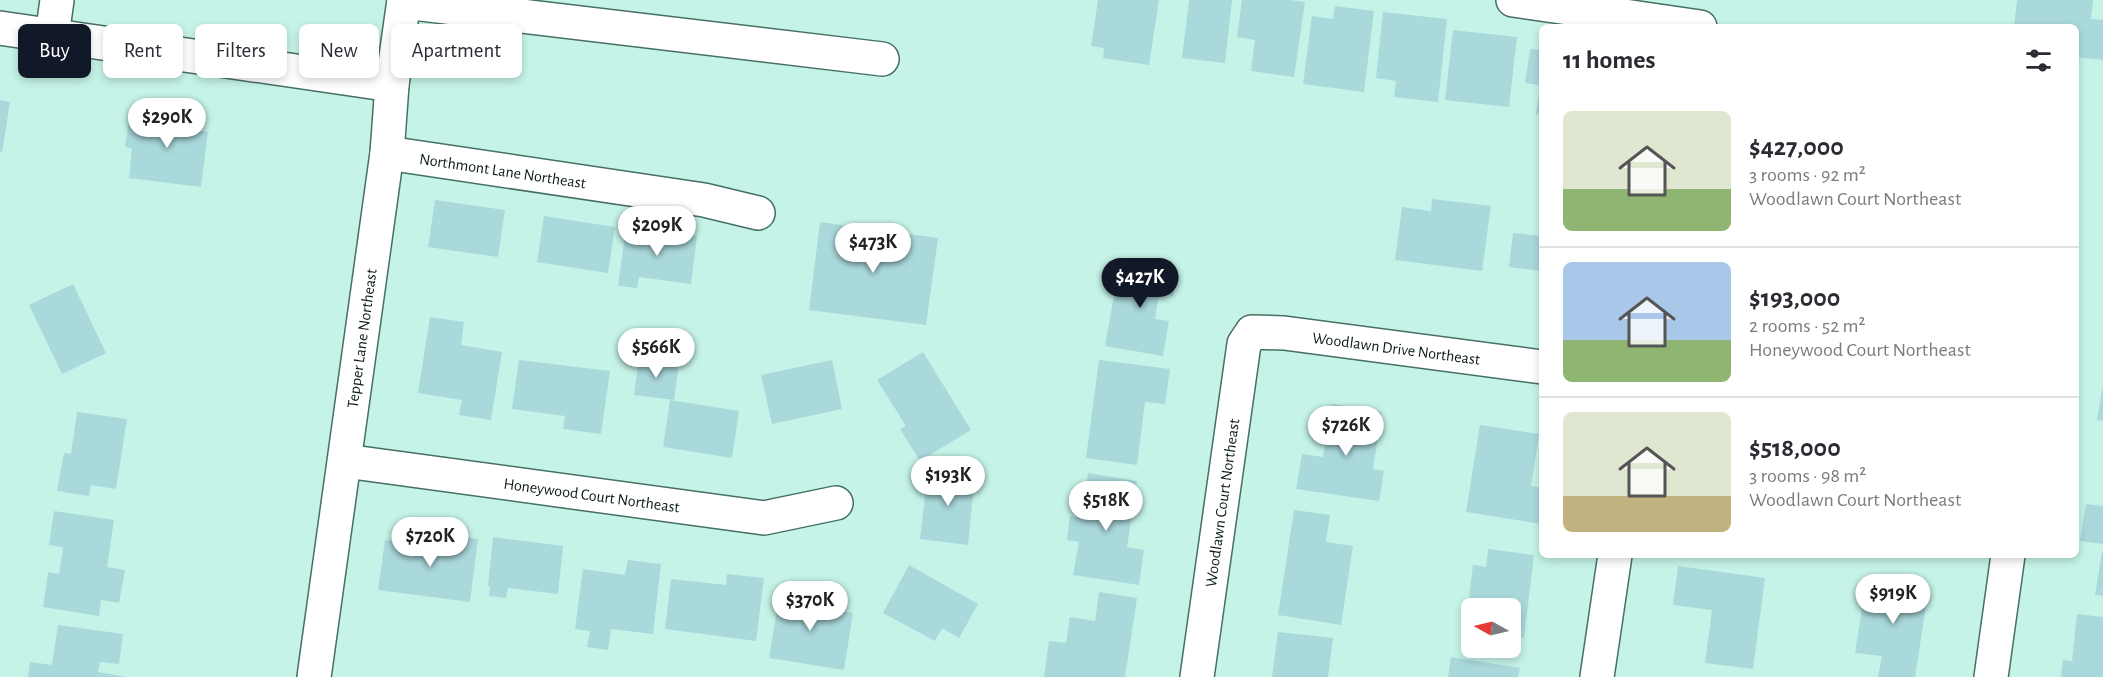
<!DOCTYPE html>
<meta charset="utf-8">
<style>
:root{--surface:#fff;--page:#f2f2f3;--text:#2b2b33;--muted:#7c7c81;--line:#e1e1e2;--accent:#111827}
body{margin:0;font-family:"Alegreya Sans",sans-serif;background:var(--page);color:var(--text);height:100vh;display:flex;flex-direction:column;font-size:22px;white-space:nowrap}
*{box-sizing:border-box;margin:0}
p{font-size:20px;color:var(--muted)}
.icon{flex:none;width:33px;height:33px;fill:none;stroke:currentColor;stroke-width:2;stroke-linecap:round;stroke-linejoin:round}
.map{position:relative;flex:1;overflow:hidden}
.side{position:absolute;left:1539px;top:24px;width:540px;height:534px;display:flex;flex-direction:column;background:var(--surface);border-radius:9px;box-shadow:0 3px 9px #0003}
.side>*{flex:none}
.guide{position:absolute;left:18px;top:24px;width:570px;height:54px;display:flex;gap:12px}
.needle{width:39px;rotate:278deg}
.fabs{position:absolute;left:1461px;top:598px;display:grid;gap:12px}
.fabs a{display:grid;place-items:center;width:60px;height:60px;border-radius:9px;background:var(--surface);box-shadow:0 3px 9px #0003;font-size:30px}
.price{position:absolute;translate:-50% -51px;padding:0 14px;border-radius:21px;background:#fff;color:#222;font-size:20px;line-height:39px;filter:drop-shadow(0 2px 3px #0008)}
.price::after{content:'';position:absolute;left:50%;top:36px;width:18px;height:14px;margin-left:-9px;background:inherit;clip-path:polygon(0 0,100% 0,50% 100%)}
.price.on{background:var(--accent);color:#fff}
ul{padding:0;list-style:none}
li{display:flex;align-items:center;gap:18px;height:150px;padding:0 24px}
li+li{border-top:2px solid var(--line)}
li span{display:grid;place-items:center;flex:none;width:168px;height:120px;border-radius:9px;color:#555}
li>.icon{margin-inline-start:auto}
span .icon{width:72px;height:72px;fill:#fffc;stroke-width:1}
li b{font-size:26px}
h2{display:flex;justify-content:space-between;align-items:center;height:72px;padding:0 24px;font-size:26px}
.chip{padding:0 21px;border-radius:9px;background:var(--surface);box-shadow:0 3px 9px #0003;font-size:21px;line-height:54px}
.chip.on{background:var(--accent);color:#fff}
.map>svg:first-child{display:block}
.building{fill:#aad9dc}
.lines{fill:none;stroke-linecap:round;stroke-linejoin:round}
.street-casing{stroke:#466f66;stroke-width:36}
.street{stroke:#fff;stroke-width:33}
.labels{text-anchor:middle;stroke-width:4.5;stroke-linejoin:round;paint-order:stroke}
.street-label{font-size:16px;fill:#0a1b17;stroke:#fff}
</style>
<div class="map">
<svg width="2103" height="677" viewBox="0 0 2103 677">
<rect width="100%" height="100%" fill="#c5f3e8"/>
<path class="building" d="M 1098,0 L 1159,0 L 1149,65 L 1103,58 L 1104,48 L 1091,46 Z
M 1189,0 L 1232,0 L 1225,63 L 1182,58 Z
M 1242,0 L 1290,0 L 1305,2 L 1294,77 L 1251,71 L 1255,40 L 1237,37 Z
M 2017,0 L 2093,0 L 2091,19 L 2103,20 L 2103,60 L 2076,57 L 2076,27 L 2014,27 Z
M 1335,6 L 1374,11 L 1364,92 L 1303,84 L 1312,16 L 1333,19 Z
M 1383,12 L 1447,19 L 1438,102 L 1394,97 L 1396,81 L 1376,78 Z
M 1453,30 L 1517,37 L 1509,107 L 1445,100 Z
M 1530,49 L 1542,50 L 1542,114 L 1536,114 L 1540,85 L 1525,83 Z
M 0,100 L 10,102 L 2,153 L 0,152 Z
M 146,108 L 192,114 L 190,129 L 208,132 L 201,187 L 129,178 L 132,148 L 125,147 L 129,121 L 144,123 Z
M 1432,199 L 1491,206 L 1482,271 L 1395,260 L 1402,207 L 1431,211 Z
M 435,200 L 505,210 L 498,257 L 428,247 Z
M 544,216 L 615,227 L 608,273 L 537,262 Z
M 820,222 L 938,238 L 926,325 L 809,310 Z
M 626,228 L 697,236 L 691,284 L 639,277 L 637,288 L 618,286 Z
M 1513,233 L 1542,236 L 1542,271 L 1509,267 Z
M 1120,262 L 1177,271 L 1173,296 L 1159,293 L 1155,319 L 1169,321 L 1163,356 L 1105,346 Z
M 73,284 L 106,353 L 62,374 L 29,305 Z
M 430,317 L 464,322 L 461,345 L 502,352 L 491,420 L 459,415 L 462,400 L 418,393 Z
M 923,352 L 971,430 L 920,461 L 900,429 L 906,426 L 877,380 Z
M 639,357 L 679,362 L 674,400 L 634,395 Z
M 519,360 L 610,371 L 601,434 L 563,429 L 565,416 L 512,409 Z
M 832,360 L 842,409 L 772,424 L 761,375 Z
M 1099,360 L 1170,369 L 1165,404 L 1145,402 L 1137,465 L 1086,458 Z
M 2102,389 L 2103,389 L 2103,421 L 2097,420 Z
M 670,400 L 739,411 L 732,458 L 663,447 Z
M 1332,404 L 1382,412 L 1373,469 L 1384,471 L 1379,501 L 1296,489 L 1302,454 L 1323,457 Z
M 77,412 L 127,419 L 116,489 L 91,485 L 89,496 L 57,491 L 64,453 L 71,454 Z
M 1480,425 L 1539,434 L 1531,486 L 1542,488 L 1541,524 L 1466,512 Z
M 928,470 L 975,475 L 968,545 L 920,539 Z
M 1088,473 L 1137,481 L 1127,547 L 1144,550 L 1139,585 L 1073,575 L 1079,542 L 1067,540 L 1070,516 L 1081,518 Z
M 2086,504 L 2103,506 L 2103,544 L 2080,541 Z
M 1294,510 L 1330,515 L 1326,542 L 1353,546 L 1341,625 L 1278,615 Z
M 54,511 L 114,520 L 107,567 L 125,570 L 119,603 L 101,600 L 99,616 L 43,607 L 48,572 L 59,574 L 63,547 L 49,545 Z
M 441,534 L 478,539 L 470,602 L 378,590 L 385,540 L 440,547 Z
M 493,537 L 563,546 L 558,594 L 508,588 L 506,598 L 489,596 L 490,586 L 488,586 Z
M 1488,549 L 1534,555 L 1524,638 L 1510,636 L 1510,609 L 1472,609 L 1472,631 L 1465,631 L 1473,565 L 1486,567 Z
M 2102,552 L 2103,552 L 2103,596 L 2095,595 Z
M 628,560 L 661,564 L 653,634 L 611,629 L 608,650 L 587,647 L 590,631 L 575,629 L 583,569 L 625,575 Z
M 909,565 L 978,604 L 959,638 L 942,628 L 935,641 L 883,613 Z
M 1678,566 L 1765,578 L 1753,669 L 1705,663 L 1712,610 L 1673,605 Z
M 727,574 L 764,578 L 756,641 L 665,629 L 671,579 L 726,585 Z
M 1867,577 L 1929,586 L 1915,677 L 1878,677 L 1882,656 L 1855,653 Z
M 781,587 L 813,592 L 811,606 L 853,613 L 844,670 L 769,658 Z
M 1099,592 L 1137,598 L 1125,677 L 1044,677 L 1049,641 L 1066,643 L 1070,617 L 1095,621 Z
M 2077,614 L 2103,617 L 2103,677 L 2061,677 L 2063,660 L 2072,661 Z
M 58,625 L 123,634 L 119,664 L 100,662 L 98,672 L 127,677 L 28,677 L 30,662 L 52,665 Z
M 1278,632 L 1333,638 L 1328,677 L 1272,677 Z
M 1451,657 L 1520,668 L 1518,677 L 1448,677 Z"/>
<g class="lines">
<defs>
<g id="street">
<path d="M 1513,0 L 1700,27"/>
<path d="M 404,2 L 882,59"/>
<path d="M 0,28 L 392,85"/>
<path d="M 52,36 L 57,0"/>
<path id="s1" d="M 387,153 L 704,200 L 758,213"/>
<path id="s2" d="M 345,461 L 764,518 L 836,503"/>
<path id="s3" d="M 314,677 L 387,153 L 392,85 L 404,0"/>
<path id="s4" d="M 1197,677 L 1244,344 L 1252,332 L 1284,333 L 1542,367"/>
<path d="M 1597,677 L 1615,555"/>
<path d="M 1991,677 L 2008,555"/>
</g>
</defs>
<use href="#street" class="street-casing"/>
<use href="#street" class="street"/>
</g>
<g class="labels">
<g class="street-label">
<text dy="6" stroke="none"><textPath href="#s1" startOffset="117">Northmont Lane Northeast</textPath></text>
<text dy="6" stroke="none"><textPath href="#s3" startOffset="342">Tepper Lane Northeast</textPath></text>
<text dy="6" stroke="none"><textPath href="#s4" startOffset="496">Woodlawn Drive Northeast</textPath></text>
<text dy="6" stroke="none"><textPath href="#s2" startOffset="249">Honeywood Court Northeast</textPath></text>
<text dy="6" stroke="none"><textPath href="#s4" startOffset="176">Woodlawn Court Northeast</textPath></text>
</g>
</g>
</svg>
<div class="fabs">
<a><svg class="needle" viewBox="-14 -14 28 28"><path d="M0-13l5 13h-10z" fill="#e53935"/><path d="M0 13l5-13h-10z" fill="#7c7c81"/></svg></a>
</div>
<b class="price" style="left:167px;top:149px">$290K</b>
<b class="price" style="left:657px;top:257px">$209K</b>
<b class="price" style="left:873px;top:274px">$473K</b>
<b class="price on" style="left:1140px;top:309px">$427K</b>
<b class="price" style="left:656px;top:379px">$566K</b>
<b class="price" style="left:1346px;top:457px">$726K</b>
<b class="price" style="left:948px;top:507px">$193K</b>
<b class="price" style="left:1106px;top:532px">$518K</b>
<b class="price" style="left:430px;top:568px">$720K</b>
<b class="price" style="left:1893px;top:625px">$919K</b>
<b class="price" style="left:810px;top:632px">$370K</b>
<div class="guide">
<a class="chip on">Buy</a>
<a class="chip">Rent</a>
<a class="chip">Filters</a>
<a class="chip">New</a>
<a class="chip">Apartment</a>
</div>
<section class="side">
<h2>11 homes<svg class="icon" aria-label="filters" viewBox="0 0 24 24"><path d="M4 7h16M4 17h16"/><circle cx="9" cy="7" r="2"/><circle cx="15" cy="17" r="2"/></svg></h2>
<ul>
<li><span style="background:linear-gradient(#dfe7d0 65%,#8fb573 0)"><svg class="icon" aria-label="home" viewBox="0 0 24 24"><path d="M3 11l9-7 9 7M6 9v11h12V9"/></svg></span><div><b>$427,000</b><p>3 rooms · 92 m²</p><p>Woodlawn Court Northeast</p></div></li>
<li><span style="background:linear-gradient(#a9c7e8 65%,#8fb573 0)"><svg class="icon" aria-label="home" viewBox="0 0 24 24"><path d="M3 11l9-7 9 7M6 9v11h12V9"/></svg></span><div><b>$193,000</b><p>2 rooms · 52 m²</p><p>Honeywood Court Northeast</p></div></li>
<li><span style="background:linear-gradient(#dfe7d0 70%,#c2b280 0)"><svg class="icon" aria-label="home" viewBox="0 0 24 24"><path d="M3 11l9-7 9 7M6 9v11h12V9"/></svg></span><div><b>$518,000</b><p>3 rooms · 98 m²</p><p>Woodlawn Court Northeast</p></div></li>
</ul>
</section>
</div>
